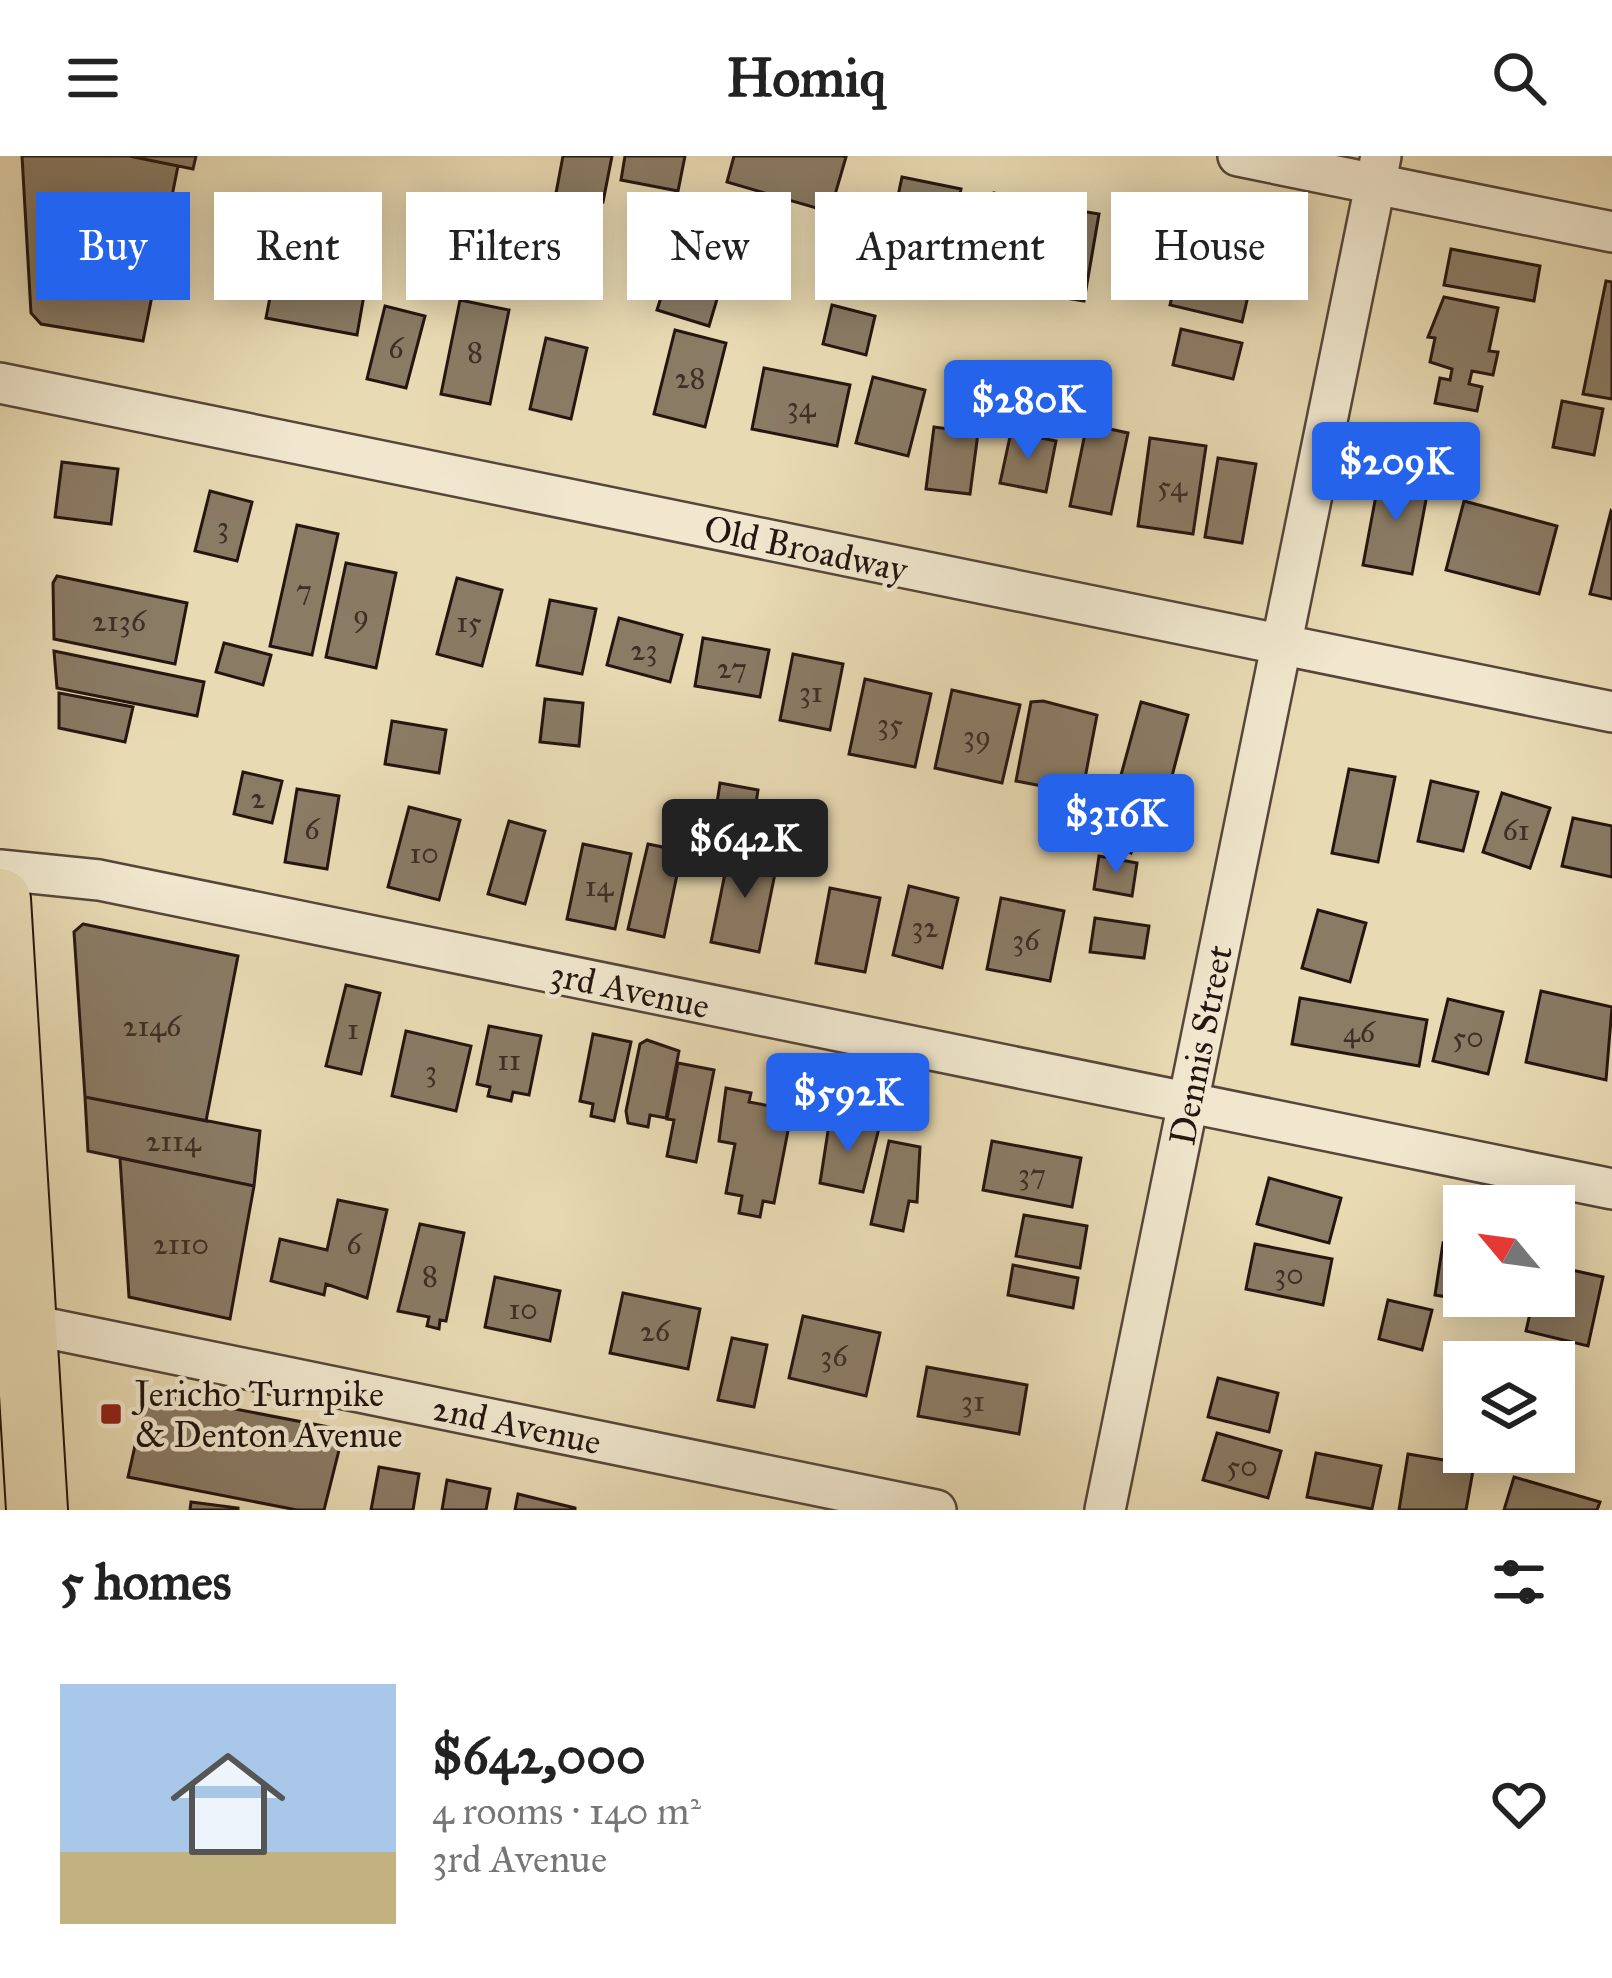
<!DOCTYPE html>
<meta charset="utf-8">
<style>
:root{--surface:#fff;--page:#f2f2f2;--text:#222;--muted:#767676;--accent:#2563eb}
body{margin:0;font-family:"IM FELL Great Primer",serif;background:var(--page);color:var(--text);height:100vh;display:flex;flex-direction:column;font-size:45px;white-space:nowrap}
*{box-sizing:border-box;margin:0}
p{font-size:39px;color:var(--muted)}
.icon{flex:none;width:66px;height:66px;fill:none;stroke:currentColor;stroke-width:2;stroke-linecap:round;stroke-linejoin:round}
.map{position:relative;height:1354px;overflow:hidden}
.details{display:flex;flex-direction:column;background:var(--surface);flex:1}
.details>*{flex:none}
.hud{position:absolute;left:36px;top:36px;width:1542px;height:108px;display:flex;gap:24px}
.needle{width:78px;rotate:299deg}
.buttons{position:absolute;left:1443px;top:1029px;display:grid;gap:24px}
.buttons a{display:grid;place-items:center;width:132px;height:132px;border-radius:0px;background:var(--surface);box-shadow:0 6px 30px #0003;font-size:60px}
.price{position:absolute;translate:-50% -102px;padding:0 27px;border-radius:12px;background:var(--accent);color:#fff;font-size:39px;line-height:78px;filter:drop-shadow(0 3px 6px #0008)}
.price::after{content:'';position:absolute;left:50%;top:72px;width:36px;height:27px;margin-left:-18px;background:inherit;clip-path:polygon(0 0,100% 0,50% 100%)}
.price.active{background:#222;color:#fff}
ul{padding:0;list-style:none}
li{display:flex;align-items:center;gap:36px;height:300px;padding:0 60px}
li span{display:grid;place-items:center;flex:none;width:336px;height:240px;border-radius:0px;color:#555}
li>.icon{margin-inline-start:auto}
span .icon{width:144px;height:144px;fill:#fffc;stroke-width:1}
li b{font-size:51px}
h2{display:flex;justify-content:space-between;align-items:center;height:144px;padding:0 60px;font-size:51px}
.tag{padding:0 42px;border-radius:0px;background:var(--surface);box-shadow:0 6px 30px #0003;font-size:42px;line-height:108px}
.tag.active{background:var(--accent);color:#fff}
header{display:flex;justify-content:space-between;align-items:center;height:156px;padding:0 60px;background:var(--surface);font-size:54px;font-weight:800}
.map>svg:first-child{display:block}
.building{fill:#8a7b65;stroke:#251510;stroke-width:3}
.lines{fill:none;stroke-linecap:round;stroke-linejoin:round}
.minor-casing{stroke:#564639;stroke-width:44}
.primary-casing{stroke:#251510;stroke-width:64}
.minor{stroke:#f0e7ce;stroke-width:39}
.primary{stroke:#e8dab3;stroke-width:60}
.poi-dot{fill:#8f2418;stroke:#f0e7ce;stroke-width:4.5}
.labels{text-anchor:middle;stroke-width:9;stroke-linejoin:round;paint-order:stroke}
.number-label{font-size:30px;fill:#3e2e25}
.street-label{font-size:36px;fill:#251510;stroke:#f0e7ce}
.poi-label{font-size:36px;fill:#251510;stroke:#f0e7ce;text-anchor:start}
</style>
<header><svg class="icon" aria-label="menu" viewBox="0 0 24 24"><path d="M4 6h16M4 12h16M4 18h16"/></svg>Homiq<svg class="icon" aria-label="search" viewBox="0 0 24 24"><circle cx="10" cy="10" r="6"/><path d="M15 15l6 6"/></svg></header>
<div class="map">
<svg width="1612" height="1354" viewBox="0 0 1612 1354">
<rect width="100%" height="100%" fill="#e8dab3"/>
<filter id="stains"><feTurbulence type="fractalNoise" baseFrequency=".00167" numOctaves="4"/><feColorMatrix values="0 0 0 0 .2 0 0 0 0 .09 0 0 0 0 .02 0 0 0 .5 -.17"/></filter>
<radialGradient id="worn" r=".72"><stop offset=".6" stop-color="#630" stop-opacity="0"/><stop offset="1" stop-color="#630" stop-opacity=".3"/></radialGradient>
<path class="building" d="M 22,0 L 129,0 L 178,10 L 143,185 L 41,168 L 31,157 Z
M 129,0 L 196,0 L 193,13 Z
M 563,0 L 612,0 L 603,46 L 556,37 Z
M 625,0 L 685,0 L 678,35 L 621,24 Z
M 734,0 L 842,0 L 846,1 L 830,56 L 727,26 Z
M 902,21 L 961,33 L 947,99 L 888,87 Z
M 994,37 L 1030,45 L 1008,139 L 972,130 Z
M 1049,50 L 1099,58 L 1084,145 L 1035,137 Z
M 1190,67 L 1261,84 L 1242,166 L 1170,149 Z
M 1451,93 L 1540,110 L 1534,145 L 1444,129 Z
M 277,105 L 367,122 L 357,179 L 266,162 Z
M 669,116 L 720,133 L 709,170 L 657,154 Z
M 1606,125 L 1612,126 L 1612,243 L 1583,238 Z
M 1444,141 L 1498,152 L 1489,195 L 1498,196 L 1493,219 L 1472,215 L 1469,228 L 1482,231 L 1477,255 L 1435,247 L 1440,222 L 1450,224 L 1452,213 L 1430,206 L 1435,182 L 1428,181 Z
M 460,144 L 509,154 L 490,248 L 441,238 Z
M 832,149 L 875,160 L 866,199 L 823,188 Z
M 385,150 L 425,160 L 406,232 L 367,223 Z
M 1181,173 L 1242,187 L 1233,223 L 1173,209 Z
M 675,174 L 726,187 L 705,271 L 654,258 Z
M 546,182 L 587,192 L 571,263 L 530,253 Z
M 764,212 L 850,229 L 837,290 L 752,273 Z
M 873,221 L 925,234 L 908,300 L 856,287 Z
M 1562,245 L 1603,253 L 1594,299 L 1553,291 Z
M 1087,268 L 1128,277 L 1111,358 L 1070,350 Z
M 934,271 L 978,277 L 970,338 L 926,333 Z
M 1011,276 L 1056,285 L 1046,336 L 1000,327 Z
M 1150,282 L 1206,290 L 1193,378 L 1138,370 Z
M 1218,302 L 1256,308 L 1242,387 L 1205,381 Z
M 62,306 L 118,313 L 111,368 L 55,361 Z
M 1380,318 L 1429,328 L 1412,418 L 1363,409 Z
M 210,335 L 252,346 L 237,405 L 195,395 Z
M 1464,345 L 1557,370 L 1539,438 L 1446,414 Z
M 1611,355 L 1612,356 L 1612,443 L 1590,438 Z
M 297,369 L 338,378 L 312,499 L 270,490 Z
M 346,407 L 396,417 L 376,512 L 326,501 Z
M 57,420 L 187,447 L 175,508 L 54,483 L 53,427 Z
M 457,422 L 502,434 L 482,510 L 437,498 Z
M 550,444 L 596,453 L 582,518 L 537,509 Z
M 619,462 L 682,479 L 670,526 L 607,509 Z
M 703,482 L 769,494 L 760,541 L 695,530 Z
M 224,487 L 271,499 L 263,529 L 216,516 Z
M 54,495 L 204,526 L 197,560 L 57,532 Z
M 793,498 L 843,508 L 830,574 L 780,564 Z
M 865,523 L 931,538 L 915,611 L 849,598 Z
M 952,534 L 1020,549 L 1002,627 L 935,612 Z
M 59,537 L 133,551 L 125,586 L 59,572 Z
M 545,543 L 583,547 L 579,590 L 540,586 Z
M 1043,545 L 1097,559 L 1082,638 L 1070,636 L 1068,645 L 1045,640 L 1047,631 L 1016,625 L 1031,546 Z
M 1141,546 L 1188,559 L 1166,643 L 1118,630 Z
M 392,565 L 446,574 L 439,617 L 385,608 Z
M 1349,613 L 1395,621 L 1378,706 L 1332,697 Z
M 243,616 L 282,625 L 272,667 L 234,658 Z
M 1431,625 L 1478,636 L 1463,695 L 1418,685 Z
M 720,627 L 758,634 L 752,673 L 714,667 Z
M 297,633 L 339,640 L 327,713 L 285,706 Z
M 1502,637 L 1550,652 L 1530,712 L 1483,696 Z
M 1112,649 L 1144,661 L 1131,697 L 1098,684 Z
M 409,651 L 460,664 L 439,744 L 388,731 Z
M 1573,662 L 1612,670 L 1612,721 L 1562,710 Z
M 509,665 L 545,675 L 525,748 L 488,738 Z
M 583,688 L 631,698 L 615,773 L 567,763 Z
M 648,688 L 682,695 L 664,781 L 628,773 Z
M 752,692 L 779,698 L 759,796 L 711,786 L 728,703 L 748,707 Z
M 1099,700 L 1137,707 L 1132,740 L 1094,733 Z
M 909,730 L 958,742 L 942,812 L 893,799 Z
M 830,732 L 880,742 L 865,816 L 816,807 Z
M 1001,742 L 1064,755 L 1050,825 L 987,813 Z
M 1318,754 L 1366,767 L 1350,826 L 1302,812 Z
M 1095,762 L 1149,770 L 1144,802 L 1090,796 Z
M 83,768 L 238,800 L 206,965 L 85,941 L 74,776 Z
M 346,829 L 380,837 L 361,918 L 326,910 Z
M 1541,835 L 1612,851 L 1606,924 L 1526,906 Z
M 1300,842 L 1427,864 L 1419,910 L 1292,888 Z
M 1448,843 L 1503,856 L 1488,918 L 1433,905 Z
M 489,870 L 541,880 L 529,939 L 513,936 L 511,945 L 488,940 L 490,931 L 477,928 Z
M 406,875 L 471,890 L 456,955 L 392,940 Z
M 593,878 L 631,886 L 614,965 L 591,960 L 593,948 L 580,945 Z
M 647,884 L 679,895 L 666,962 L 650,959 L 648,971 L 628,967 L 626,955 L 640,888 Z
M 678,907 L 714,914 L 696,1006 L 667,1000 L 674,964 L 667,963 Z
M 726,932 L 751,937 L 749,946 L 792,954 L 774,1047 L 763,1045 L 760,1061 L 739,1057 L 742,1040 L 726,1037 L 735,988 L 719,985 Z
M 85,941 L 260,975 L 254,1030 L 88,995 Z
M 830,962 L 879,972 L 863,1036 L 820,1027 Z
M 889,985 L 920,991 L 917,1046 L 909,1045 L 903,1075 L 871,1068 Z
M 992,985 L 1081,1002 L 1072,1051 L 983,1034 Z
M 120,1002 L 254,1030 L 230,1163 L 129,1141 Z
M 1269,1022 L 1341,1042 L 1329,1087 L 1257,1068 Z
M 338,1044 L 387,1054 L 367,1142 L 326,1128 L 324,1139 L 271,1125 L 280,1083 L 327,1094 Z
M 1024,1059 L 1087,1070 L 1080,1112 L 1016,1100 Z
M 420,1068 L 464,1077 L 446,1165 L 440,1164 L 439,1173 L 427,1170 L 429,1161 L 398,1155 Z
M 1443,1087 L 1464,1091 L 1464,1140 L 1502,1140 L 1500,1150 L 1435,1139 Z
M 1255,1088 L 1332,1103 L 1323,1149 L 1246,1133 Z
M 1013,1109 L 1078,1122 L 1073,1152 L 1008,1139 Z
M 1554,1110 L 1603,1121 L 1588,1190 L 1526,1175 L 1534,1140 L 1554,1140 Z
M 495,1121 L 560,1135 L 550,1185 L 485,1171 Z
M 623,1137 L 700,1153 L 688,1213 L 610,1197 Z
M 1388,1144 L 1432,1154 L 1422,1194 L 1379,1183 Z
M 803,1160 L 880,1177 L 866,1240 L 789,1222 Z
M 732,1182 L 767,1189 L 754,1251 L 718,1244 Z
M 927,1211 L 1027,1229 L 1019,1278 L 918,1260 Z
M 1218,1222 L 1278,1237 L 1269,1276 L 1208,1261 Z
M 147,1236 L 344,1274 L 324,1354 L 297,1354 L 128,1321 Z
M 1217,1277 L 1281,1295 L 1268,1342 L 1203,1324 Z
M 1316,1297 L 1381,1310 L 1372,1353 L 1307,1341 Z
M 1408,1298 L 1474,1309 L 1466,1354 L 1399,1354 Z
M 379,1311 L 419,1318 L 413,1354 L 371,1354 Z
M 1514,1321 L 1600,1346 L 1597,1354 L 1504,1354 Z
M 447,1324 L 490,1333 L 486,1354 L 442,1354 Z
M 518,1338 L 575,1352 L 575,1354 L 515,1354 Z
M 191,1346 L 238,1352 L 238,1354 L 190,1354 Z"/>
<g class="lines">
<defs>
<path id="minor" d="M 1238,0 L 1612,76
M 0,227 L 1612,556
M 0,714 L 99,724 L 1612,1033
M 27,1168 L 936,1354
M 1105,1354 L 1381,0"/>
<path id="primary" d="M 0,743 L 37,1354"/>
</defs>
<use href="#minor" class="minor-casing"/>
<use href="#primary" class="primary-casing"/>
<use href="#minor" class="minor"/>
<use href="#primary" class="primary"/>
</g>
<rect class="poi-dot" x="99" y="1246" width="24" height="24" rx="6"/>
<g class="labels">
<g class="number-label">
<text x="396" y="202">6</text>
<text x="475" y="206">8</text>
<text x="690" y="232">28</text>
<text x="801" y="261">34</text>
<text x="1172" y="340">54</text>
<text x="223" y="381">3</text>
<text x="304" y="444">7</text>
<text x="361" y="469">9</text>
<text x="119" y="475">2136</text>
<text x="469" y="476">15</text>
<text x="644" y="504">23</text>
<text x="732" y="522">27</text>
<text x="811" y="546">31</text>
<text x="890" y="578">35</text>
<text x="977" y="590">39</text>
<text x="258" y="652">2</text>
<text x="312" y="683">6</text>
<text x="1516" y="684">61</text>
<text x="424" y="707">10</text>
<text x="599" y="740">14</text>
<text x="925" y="781">32</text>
<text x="1026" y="794">36</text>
<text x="152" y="880">2146</text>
<text x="353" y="883">1</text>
<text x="1359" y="886">46</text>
<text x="1468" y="891">50</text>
<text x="509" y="914">11</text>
<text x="431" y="925">3</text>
<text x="173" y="995">2114</text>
<text x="1032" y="1028">37</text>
<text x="181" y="1098">2110</text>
<text x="354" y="1098">6</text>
<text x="1289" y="1128">30</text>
<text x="430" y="1130">8</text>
<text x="523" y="1163">10</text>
<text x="655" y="1185">26</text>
<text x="834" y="1210">36</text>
<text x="973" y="1255">31</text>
<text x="1242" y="1320">50</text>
</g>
<g class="street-label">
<text transform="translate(806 392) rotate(12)" y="13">Old Broadway</text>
<text transform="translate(630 833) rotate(12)" y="13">3rd Avenue</text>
<text transform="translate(1200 889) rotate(-79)" y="13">Dennis Street</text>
<text transform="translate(517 1268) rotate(12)" y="13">2nd Avenue</text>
</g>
<g class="poi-label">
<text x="135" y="1250">Jericho Turnpike<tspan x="135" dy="41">&amp; Denton Avenue</tspan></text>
</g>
</g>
<rect width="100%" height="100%" filter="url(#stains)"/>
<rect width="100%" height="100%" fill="url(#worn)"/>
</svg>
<div class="buttons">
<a><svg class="needle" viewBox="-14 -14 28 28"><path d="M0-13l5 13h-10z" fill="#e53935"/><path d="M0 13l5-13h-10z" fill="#767676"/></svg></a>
<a><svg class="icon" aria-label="layers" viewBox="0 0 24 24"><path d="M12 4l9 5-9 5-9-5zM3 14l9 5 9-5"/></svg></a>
</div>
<b class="price" style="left:1028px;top:306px">$280K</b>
<b class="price" style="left:1396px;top:368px">$209K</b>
<b class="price" style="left:1116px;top:720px">$316K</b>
<b class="price active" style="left:745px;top:745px">$642K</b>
<b class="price" style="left:848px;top:999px">$592K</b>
<div class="hud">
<a class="tag active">Buy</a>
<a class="tag">Rent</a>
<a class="tag">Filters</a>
<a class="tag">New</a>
<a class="tag">Apartment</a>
<a class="tag">House</a>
</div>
</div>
<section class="details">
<h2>5 homes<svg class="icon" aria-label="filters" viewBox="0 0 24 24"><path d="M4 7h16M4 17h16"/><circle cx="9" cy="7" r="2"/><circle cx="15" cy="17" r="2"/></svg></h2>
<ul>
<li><span style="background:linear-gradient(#a9c7e8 70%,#c2b280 0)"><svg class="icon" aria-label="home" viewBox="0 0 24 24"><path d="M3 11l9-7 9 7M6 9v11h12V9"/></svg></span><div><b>$642,000</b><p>4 rooms · 140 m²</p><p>3rd Avenue</p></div><svg class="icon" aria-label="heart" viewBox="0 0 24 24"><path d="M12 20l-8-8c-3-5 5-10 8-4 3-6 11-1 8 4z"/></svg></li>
</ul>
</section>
